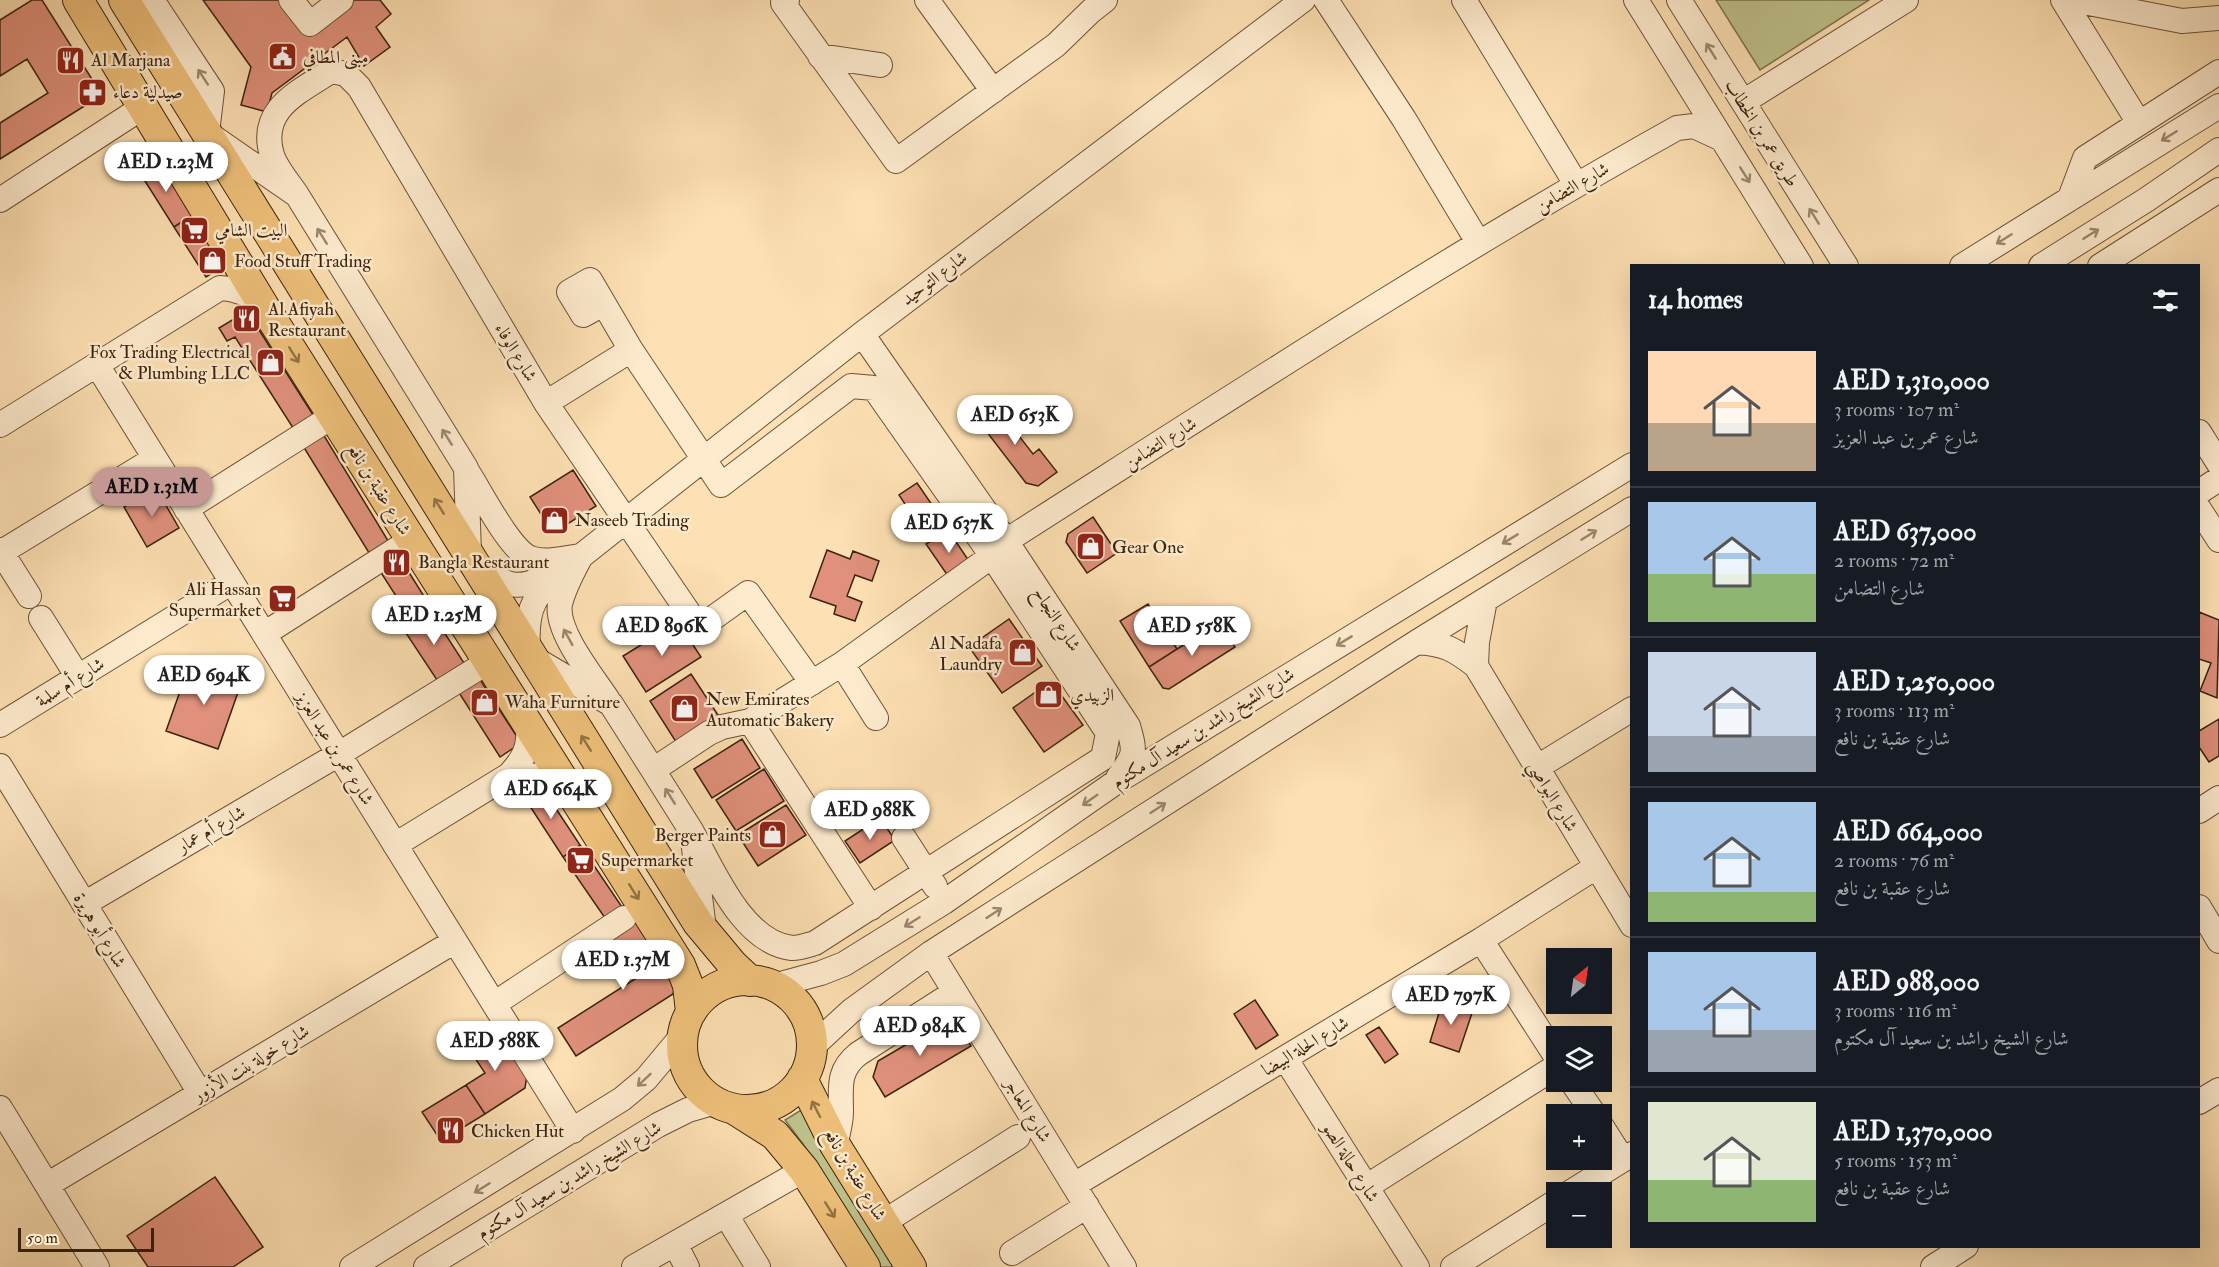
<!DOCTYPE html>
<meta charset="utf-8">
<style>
:root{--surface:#171b24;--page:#20242c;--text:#f1f3f6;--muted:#9ea1a6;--line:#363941;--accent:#c59692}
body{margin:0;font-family:"IM FELL Double Pica",Amiri,serif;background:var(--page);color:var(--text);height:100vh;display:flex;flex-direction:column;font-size:22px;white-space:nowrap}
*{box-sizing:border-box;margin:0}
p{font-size:20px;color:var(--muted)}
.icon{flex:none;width:33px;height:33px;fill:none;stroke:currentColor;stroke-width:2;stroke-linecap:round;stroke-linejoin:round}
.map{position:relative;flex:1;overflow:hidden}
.drawer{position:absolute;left:1630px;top:264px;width:570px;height:984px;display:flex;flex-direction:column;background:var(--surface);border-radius:0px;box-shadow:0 6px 24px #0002}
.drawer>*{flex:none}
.needle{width:39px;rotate:29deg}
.buttons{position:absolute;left:1546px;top:948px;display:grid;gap:12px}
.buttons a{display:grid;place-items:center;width:66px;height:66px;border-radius:0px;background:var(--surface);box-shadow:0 6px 24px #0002;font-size:30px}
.scale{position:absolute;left:18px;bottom:15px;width:136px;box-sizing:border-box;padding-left:6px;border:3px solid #3b230e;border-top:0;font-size:16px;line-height:21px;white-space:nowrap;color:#3b230e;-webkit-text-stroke:4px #feebce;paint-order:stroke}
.price{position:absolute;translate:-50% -51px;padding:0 14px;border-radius:21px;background:#fff;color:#222;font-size:20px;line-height:39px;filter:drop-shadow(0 2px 3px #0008)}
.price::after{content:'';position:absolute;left:50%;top:36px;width:18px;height:14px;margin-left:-9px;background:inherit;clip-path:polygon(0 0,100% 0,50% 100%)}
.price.selected{background:var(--accent);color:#111}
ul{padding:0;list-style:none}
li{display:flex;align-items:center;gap:18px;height:150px;padding:0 18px}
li+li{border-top:2px solid var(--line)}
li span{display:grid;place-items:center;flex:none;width:168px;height:120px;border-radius:0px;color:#555}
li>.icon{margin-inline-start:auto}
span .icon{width:72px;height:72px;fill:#fffc;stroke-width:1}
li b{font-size:26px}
h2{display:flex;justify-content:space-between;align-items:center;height:72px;padding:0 18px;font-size:26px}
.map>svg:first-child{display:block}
.green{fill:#bfc28c;stroke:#7d724d;stroke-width:1.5}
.building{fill:#e0907b;stroke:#3b230e;stroke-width:1.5}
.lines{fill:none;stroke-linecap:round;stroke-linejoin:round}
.minor-casing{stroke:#6c5237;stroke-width:26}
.major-casing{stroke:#3b230e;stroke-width:32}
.minor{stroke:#feebce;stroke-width:24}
.major{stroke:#eec07a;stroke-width:30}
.oneway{stroke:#9c876e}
.oneway2{stroke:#947244}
.labels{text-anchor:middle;stroke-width:5;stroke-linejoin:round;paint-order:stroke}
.poi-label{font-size:18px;fill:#3b230e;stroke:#feebce;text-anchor:start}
.street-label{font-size:18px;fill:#3b230e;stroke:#feebce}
</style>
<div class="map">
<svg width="2219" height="1267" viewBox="0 0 2219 1267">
<rect width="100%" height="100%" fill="#fde0b3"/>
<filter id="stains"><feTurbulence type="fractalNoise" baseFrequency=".00333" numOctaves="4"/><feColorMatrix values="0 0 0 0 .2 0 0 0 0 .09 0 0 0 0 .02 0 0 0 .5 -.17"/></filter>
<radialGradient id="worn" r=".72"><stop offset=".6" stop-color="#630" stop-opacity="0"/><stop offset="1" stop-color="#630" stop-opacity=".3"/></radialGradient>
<path class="green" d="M 1716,0 L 1869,0 L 1760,70 Z
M 806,1107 L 898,1267 L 878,1267 L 803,1144 L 785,1120 Z"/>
<path class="building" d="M 32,0 L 42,0 L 102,95 L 0,159 L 0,123 L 48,93 L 27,59 L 0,76 L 0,20 Z
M 203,0 L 288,0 L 309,28 L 347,0 L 380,0 L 391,14 L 376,27 L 390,47 L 364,66 L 347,37 L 272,93 L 267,112 L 241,105 L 251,67 Z
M 153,161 L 162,165 L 194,214 L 174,227 L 138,170 Z
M 194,214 L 225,265 L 206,277 L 174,227 Z
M 247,311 L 315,418 L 295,431 L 235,337 L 227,341 L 219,328 Z
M 991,400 L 1033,454 L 1039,449 L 1057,472 L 1038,486 L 1026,483 L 973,414 Z
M 323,434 L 390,544 L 371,556 L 303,446 Z
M 573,470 L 596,506 L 553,533 L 530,497 Z
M 917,483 L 941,518 L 923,531 L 899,495 Z
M 156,488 L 179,528 L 147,547 L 124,507 Z
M 1093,517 L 1117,553 L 1087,573 L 1066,542 L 1068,534 Z
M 948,530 L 971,564 L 950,579 L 926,544 Z
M 827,550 L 850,559 L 853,551 L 879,561 L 872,581 L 855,575 L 847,596 L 862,602 L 855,621 L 834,614 L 836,606 L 810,597 Z
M 398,555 L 432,609 L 412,621 L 378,568 Z
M 285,588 L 292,600 L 279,609 L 271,597 Z
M 1148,604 L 1177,649 L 1149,667 L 1120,621 Z
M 431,612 L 464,663 L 437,680 L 404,630 Z
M 2199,612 L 2219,620 L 2217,698 L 2200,691 L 2211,663 L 2199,659 Z
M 1009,619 L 1042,666 L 1002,693 L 969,647 Z
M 678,622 L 701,657 L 646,692 L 623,656 Z
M 1219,622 L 1235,647 L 1169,689 L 1163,688 L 1149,667 Z
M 190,663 L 242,681 L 218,749 L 166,731 Z
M 691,674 L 720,718 L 678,745 L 650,701 Z
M 477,675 L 521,743 L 500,757 L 456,688 Z
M 1051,681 L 1083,725 L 1044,752 L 1013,708 Z
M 2219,719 L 2219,756 L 2209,762 L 2199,747 L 2199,731 Z
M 742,739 L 760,768 L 712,798 L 694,769 Z
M 764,769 L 784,801 L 736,831 L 716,800 Z
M 539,783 L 580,845 L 563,857 L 522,794 Z
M 786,805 L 806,835 L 758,866 L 738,835 Z
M 880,818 L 895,840 L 860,863 L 845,841 Z
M 580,845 L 622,907 L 605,918 L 563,857 Z
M 633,917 L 676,984 L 673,994 L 576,1056 L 558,1028 L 635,979 L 606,934 Z
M 1255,1000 L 1278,1035 L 1256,1049 L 1234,1014 Z
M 1443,1000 L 1473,1010 L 1459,1052 L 1430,1042 Z
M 953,1017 L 971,1046 L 885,1097 L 873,1077 L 878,1061 Z
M 494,1027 L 527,1075 L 525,1088 L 485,1114 L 466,1085 L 485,1073 L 467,1046 Z
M 1379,1027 L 1398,1054 L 1385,1063 L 1366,1035 Z
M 466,1085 L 485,1114 L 441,1141 L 422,1112 Z
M 215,1177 L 263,1247 L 233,1267 L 148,1267 L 127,1236 Z"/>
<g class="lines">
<defs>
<path id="minor" d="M 152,0 L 212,91 L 207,133 L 297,195 L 466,468 L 469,553
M 291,0 L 310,24 L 341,0
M 787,0 L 783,3 L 896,161 L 1056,45 L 1091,11 L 1105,0
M 927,0 L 993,91
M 1326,0 L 1404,119 L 1478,242
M 1464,0 L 1576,184
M 1636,0 L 1801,266
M 1679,0 L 1846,266
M 2063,0 L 2139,123
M 2073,0 L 2182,21 L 2219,18
M 820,56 L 880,65
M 1743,102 L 1906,0
M 297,195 C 289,183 276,168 272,155 C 258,109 299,92 331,71 L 346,74 L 359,87 L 546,403 L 699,628 L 748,593 L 812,683
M 2070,198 L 2085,158 L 2219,72
M 0,200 L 143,107
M 1962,266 L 2219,106
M 2041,266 L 2146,200 L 2219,150
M 2100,266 L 2219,190
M 603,304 L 583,315 L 569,292 L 590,280 L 631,350 L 721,485 L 851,386 L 874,388 L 992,556 L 1108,733 L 1103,758 L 815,943 C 808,945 799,948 792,948 C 743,943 713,870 692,832
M 862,334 L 1006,541 L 1128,726 C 1136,753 1135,755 1118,778
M 97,365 L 573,1131
M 546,403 L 631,350
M 0,425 L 220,288 C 237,288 250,295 263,305
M 2199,432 L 2219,464
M 467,471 C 481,492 509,549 530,558 C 545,564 566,558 581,556 C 573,571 564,587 560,604 C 555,631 593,677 608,700
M 2199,492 L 2219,479
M 186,509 L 333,416
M 2199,509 L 2219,540
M 0,550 L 29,596
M 0,553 L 154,459
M 476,565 C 508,589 520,591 556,572
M 41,618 L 78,677
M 264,634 L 411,540
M 1417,642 C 1445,644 1454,649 1476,666 L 1632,925
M 528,649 C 525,601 537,594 571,564 L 862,334 L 1303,0
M 535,659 L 611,704 L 653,770 L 692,832 L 704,929
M 842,664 L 876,718
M 1476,666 L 1477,642 L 1485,600
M 750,721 L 871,908
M 0,725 L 232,582
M 0,766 L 200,1093
M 1536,768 L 1632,709
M 653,770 L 709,733 L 722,727 L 750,721 L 842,664 L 992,556 L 1006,541 C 1227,400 1447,256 1677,128 L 1694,126 L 1722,139
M 509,775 C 532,773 550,777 569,790
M 2199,811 L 2219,798
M 904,838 L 935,886
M 395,845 L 509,775 C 524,759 530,747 528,725
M 84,904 L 339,754 L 488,662
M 2199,907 L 2219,941
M 1481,940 L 1557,1058
M 931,953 L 1124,1267
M 773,986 L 821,973 L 844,964 L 944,902 L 1116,782 L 1632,465
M 494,1004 L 624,918
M 812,1047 L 851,1011 L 931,953 L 1417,642 L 1632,509
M 1285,1058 L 1417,1267
M 1572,1082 L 1594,1114
M 2199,1102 L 2219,1090
M 0,1108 L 97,1267
M 1602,1127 L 1623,1160
M 835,1145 C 838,1134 841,1123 841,1112 C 841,1087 837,1071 858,1054 L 955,992
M 47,1185 L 455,941
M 1074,1185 L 1481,940 L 1596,867
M 1366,1187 L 1557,1066
M 1571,1192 L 1632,1154
M 726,1215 L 758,1267
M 884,1222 L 1018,1137
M 675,1244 L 687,1267
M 1012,1253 L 1087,1206
M 352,1267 L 622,1099 L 646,1079 L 682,1036
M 426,1267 L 658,1125 L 688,1110 L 716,1102
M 634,1267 L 804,1170
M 1453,1267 L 1557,1201
M 1933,1267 L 1966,1246"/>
<path id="major" d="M 78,0 L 263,305 L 680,965 L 688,985 L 691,1012
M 124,0 L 698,923 L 733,965 L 750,981
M682 1045a65 65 0 1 1 130 0a65 65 0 1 1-130 0Z
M 802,1079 L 835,1145 L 911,1267
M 734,1109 L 775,1135 L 804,1170 L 865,1267"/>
</defs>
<use href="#minor" class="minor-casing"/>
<use href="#major" class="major-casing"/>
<use href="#minor" class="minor"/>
<use href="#major" class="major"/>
</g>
<defs><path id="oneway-shaft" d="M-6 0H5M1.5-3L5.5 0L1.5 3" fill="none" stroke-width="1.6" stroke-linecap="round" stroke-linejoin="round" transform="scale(1.5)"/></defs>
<g class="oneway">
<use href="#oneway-shaft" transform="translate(1711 51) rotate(-122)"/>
<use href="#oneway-shaft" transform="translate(203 77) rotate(-123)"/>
<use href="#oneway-shaft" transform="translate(2169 136) rotate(148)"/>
<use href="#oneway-shaft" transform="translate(1745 175) rotate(58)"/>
<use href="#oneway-shaft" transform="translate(1814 216) rotate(-122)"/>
<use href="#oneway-shaft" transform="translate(2091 234) rotate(-32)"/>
<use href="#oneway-shaft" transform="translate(322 236) rotate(-122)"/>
<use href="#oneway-shaft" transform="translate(2004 239) rotate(148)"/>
<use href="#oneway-shaft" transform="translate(447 437) rotate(-122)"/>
<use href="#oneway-shaft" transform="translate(1589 535) rotate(-32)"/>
<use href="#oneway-shaft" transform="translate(1510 539) rotate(149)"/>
<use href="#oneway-shaft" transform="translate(568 637) rotate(-119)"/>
<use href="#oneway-shaft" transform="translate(1344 641) rotate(149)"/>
<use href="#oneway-shaft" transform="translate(670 796) rotate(-122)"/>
<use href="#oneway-shaft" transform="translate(1090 800) rotate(145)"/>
<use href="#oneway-shaft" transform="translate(1158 808) rotate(-33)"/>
<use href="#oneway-shaft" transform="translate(994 913) rotate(-33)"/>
<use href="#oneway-shaft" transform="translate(912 922) rotate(148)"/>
<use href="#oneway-shaft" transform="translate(644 1080) rotate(137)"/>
<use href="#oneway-shaft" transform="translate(482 1188) rotate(148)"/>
</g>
<g class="oneway2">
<use href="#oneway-shaft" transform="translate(294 355) rotate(58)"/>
<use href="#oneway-shaft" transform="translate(439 506) rotate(-122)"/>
<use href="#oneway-shaft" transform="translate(586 743) rotate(-122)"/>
<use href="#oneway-shaft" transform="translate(634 892) rotate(58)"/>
<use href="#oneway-shaft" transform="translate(816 1109) rotate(-117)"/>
<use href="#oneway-shaft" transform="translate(830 1210) rotate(58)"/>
</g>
<defs>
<symbol id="civic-square" viewBox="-11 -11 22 22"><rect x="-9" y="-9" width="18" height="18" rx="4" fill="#8f2418" stroke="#feebce"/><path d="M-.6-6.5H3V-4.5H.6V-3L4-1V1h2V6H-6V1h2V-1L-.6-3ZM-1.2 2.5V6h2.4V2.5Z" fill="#fff"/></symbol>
<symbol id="restaurant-square" viewBox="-11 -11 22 22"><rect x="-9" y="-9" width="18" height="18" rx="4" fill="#8f2418" stroke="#feebce"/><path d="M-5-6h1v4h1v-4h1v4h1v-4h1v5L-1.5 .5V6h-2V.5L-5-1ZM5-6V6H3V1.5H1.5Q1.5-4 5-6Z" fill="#fff"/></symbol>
<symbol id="pharmacy-square" viewBox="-11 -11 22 22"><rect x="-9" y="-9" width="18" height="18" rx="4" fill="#8f2418" stroke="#feebce"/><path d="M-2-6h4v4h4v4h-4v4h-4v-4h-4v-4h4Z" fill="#fff"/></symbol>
<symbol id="supermarket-square" viewBox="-11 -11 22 22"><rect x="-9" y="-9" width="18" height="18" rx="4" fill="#8f2418" stroke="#feebce"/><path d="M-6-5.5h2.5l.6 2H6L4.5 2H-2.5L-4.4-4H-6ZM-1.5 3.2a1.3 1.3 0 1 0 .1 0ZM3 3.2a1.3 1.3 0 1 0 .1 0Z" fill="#fff"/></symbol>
<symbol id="shop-square" viewBox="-11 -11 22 22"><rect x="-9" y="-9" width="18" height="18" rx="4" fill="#8f2418" stroke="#feebce"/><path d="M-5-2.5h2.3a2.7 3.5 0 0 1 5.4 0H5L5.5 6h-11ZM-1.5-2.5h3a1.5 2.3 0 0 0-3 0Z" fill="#fff"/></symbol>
</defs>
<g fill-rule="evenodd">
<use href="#civic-square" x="266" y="40" width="33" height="33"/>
<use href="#restaurant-square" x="54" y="44" width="33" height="33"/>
<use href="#pharmacy-square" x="76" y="76" width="33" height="33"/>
<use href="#supermarket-square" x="178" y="214" width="33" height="33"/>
<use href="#shop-square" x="196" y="244" width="33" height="33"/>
<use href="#restaurant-square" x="230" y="302" width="33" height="33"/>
<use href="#shop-square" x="254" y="346" width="33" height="33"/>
<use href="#shop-square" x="538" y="504" width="33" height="33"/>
<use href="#shop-square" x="1074" y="530" width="33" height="33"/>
<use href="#restaurant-square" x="380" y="546" width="33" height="33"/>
<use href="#supermarket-square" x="266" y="582" width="33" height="33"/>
<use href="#shop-square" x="1006" y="636" width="33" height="33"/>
<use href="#shop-square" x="1032" y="678" width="33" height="33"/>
<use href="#shop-square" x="468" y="686" width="33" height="33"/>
<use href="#shop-square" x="668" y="692" width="33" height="33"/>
<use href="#shop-square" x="756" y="818" width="33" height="33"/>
<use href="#supermarket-square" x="564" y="844" width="33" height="33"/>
<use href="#restaurant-square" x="434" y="1114" width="33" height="33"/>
</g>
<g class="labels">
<g class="poi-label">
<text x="303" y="63">مبنى المطافي</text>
<text x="91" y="66">Al Marjana</text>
<text x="113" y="98">صيدلية دعاء</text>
<text x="215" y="236">البيت الشامي</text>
<text x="234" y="267">Food Stuff Trading</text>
<text x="268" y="315">Al Afiyah<tspan x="268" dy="21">Restaurant</tspan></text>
<text x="250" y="358" text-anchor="end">Fox Trading Electrical<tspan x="250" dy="21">&amp; Plumbing LLC</tspan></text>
<text x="575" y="526">Naseeb Trading</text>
<text x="1112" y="553">Gear One</text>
<text x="418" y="568">Bangla Restaurant</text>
<text x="261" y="595" text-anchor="end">Ali Hassan<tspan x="261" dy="21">Supermarket</tspan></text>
<text x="1002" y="649" text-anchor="end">Al Nadafa<tspan x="1002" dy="21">Laundry</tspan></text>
<text x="1070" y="701">الزبيدي</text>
<text x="706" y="705">New Emirates<tspan x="706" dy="21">Automatic Bakery</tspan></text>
<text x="505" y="708">Waha Furniture</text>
<text x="751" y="841" text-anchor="end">Berger Paints</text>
<text x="601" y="866">Supermarket</text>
<text x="471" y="1137">Chicken Hut</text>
</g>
<g class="street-label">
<text transform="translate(1762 133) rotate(58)" y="6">طريق عمر بن الخطاب</text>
<text transform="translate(1572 187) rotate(-30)" y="6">شارع التضامن</text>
<text transform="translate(934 278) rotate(-37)" y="6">شارع التوحيد</text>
<text transform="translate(516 352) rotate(59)" y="6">شارع الوفاء</text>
<text transform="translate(1160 443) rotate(-32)" y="6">شارع التضامن</text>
<text transform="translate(379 489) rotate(58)" y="6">شارع عقبة بن نافع</text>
<text transform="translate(1057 619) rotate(57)" y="6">شارع النجاح</text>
<text transform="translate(70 682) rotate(-32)" y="6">شارع أم سلمة</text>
<text transform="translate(1203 728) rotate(-32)" y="6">شارع الشيخ راشد بن سعيد آل مكتوم</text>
<text transform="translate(335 748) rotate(58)" y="6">شارع عمر بن عبد العزيز</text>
<text transform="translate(1553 796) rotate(59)" y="6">شارع البواصي</text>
<text transform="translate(211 829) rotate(-30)" y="6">شارع أم عمار</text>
<text transform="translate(100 930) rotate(59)" y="6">شارع أبو هريرة</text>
<text transform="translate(1305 1046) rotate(-31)" y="6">شارع الحلة البيضا</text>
<text transform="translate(251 1063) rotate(-31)" y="6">شارع خولة بنت الأزور</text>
<text transform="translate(1028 1110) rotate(58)" y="6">شارع المعاجر</text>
<text transform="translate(1351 1162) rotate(58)" y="6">شارع حالة الصو</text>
<text transform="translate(855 1174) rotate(59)" y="6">شارع عقبة بن نافع</text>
<text transform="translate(569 1180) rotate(-31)" y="6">شارع الشيخ راشد بن سعيد آل مكتوم</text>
</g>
</g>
<rect width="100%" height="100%" filter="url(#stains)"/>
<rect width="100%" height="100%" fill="url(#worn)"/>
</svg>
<div class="buttons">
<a><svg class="needle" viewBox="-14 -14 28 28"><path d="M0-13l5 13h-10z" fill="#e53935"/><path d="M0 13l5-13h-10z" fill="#9ea1a6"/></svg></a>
<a><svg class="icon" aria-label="layers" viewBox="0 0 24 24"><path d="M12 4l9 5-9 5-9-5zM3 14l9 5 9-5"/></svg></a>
<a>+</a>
<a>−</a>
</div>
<div class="scale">50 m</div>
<b class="price" style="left:166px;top:193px">AED 1.23M</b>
<b class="price" style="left:1015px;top:446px">AED 653K</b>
<b class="price selected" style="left:152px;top:518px">AED 1.31M</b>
<b class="price" style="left:949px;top:554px">AED 637K</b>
<b class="price" style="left:434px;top:646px">AED 1.25M</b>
<b class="price" style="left:662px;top:657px">AED 896K</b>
<b class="price" style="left:1192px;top:657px">AED 558K</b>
<b class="price" style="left:204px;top:706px">AED 694K</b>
<b class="price" style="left:551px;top:820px">AED 664K</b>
<b class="price" style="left:870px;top:841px">AED 988K</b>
<b class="price" style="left:623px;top:991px">AED 1.37M</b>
<b class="price" style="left:1451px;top:1026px">AED 797K</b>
<b class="price" style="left:920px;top:1057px">AED 984K</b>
<b class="price" style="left:495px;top:1072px">AED 588K</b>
<section class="drawer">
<h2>14 homes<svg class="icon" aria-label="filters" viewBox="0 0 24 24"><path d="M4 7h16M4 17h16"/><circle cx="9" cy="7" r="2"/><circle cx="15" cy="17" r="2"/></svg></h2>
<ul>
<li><span style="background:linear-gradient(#ffd9b3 60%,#b9a48a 0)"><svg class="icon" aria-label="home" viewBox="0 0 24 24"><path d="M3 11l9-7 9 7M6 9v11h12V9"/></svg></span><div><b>AED 1,310,000</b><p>3 rooms · 107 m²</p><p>شارع عمر بن عبد العزيز</p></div></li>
<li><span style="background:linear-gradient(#a9c7e8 60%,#8fb573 0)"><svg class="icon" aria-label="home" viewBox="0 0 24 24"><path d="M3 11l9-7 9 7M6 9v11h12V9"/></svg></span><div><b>AED 637,000</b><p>2 rooms · 72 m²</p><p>شارع التضامن</p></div></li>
<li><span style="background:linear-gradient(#c9d6e8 70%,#9aa5b1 0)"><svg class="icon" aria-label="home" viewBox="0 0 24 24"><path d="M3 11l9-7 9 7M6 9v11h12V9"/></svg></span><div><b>AED 1,250,000</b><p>3 rooms · 113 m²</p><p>شارع عقبة بن نافع</p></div></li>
<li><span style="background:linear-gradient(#a9c7e8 75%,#8fb573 0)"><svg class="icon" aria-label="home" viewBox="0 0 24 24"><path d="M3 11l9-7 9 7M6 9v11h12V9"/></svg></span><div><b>AED 664,000</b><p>2 rooms · 76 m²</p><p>شارع عقبة بن نافع</p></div></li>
<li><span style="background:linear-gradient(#a9c7e8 65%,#9aa5b1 0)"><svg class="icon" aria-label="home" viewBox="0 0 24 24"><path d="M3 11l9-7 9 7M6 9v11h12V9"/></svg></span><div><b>AED 988,000</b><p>3 rooms · 116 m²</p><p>شارع الشيخ راشد بن سعيد آل مكتوم</p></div></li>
<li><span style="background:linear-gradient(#dfe7d0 65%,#8fb573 0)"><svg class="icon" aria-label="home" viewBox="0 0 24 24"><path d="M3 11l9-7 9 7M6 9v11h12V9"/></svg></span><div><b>AED 1,370,000</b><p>5 rooms · 153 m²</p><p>شارع عقبة بن نافع</p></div></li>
</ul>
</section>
</div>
